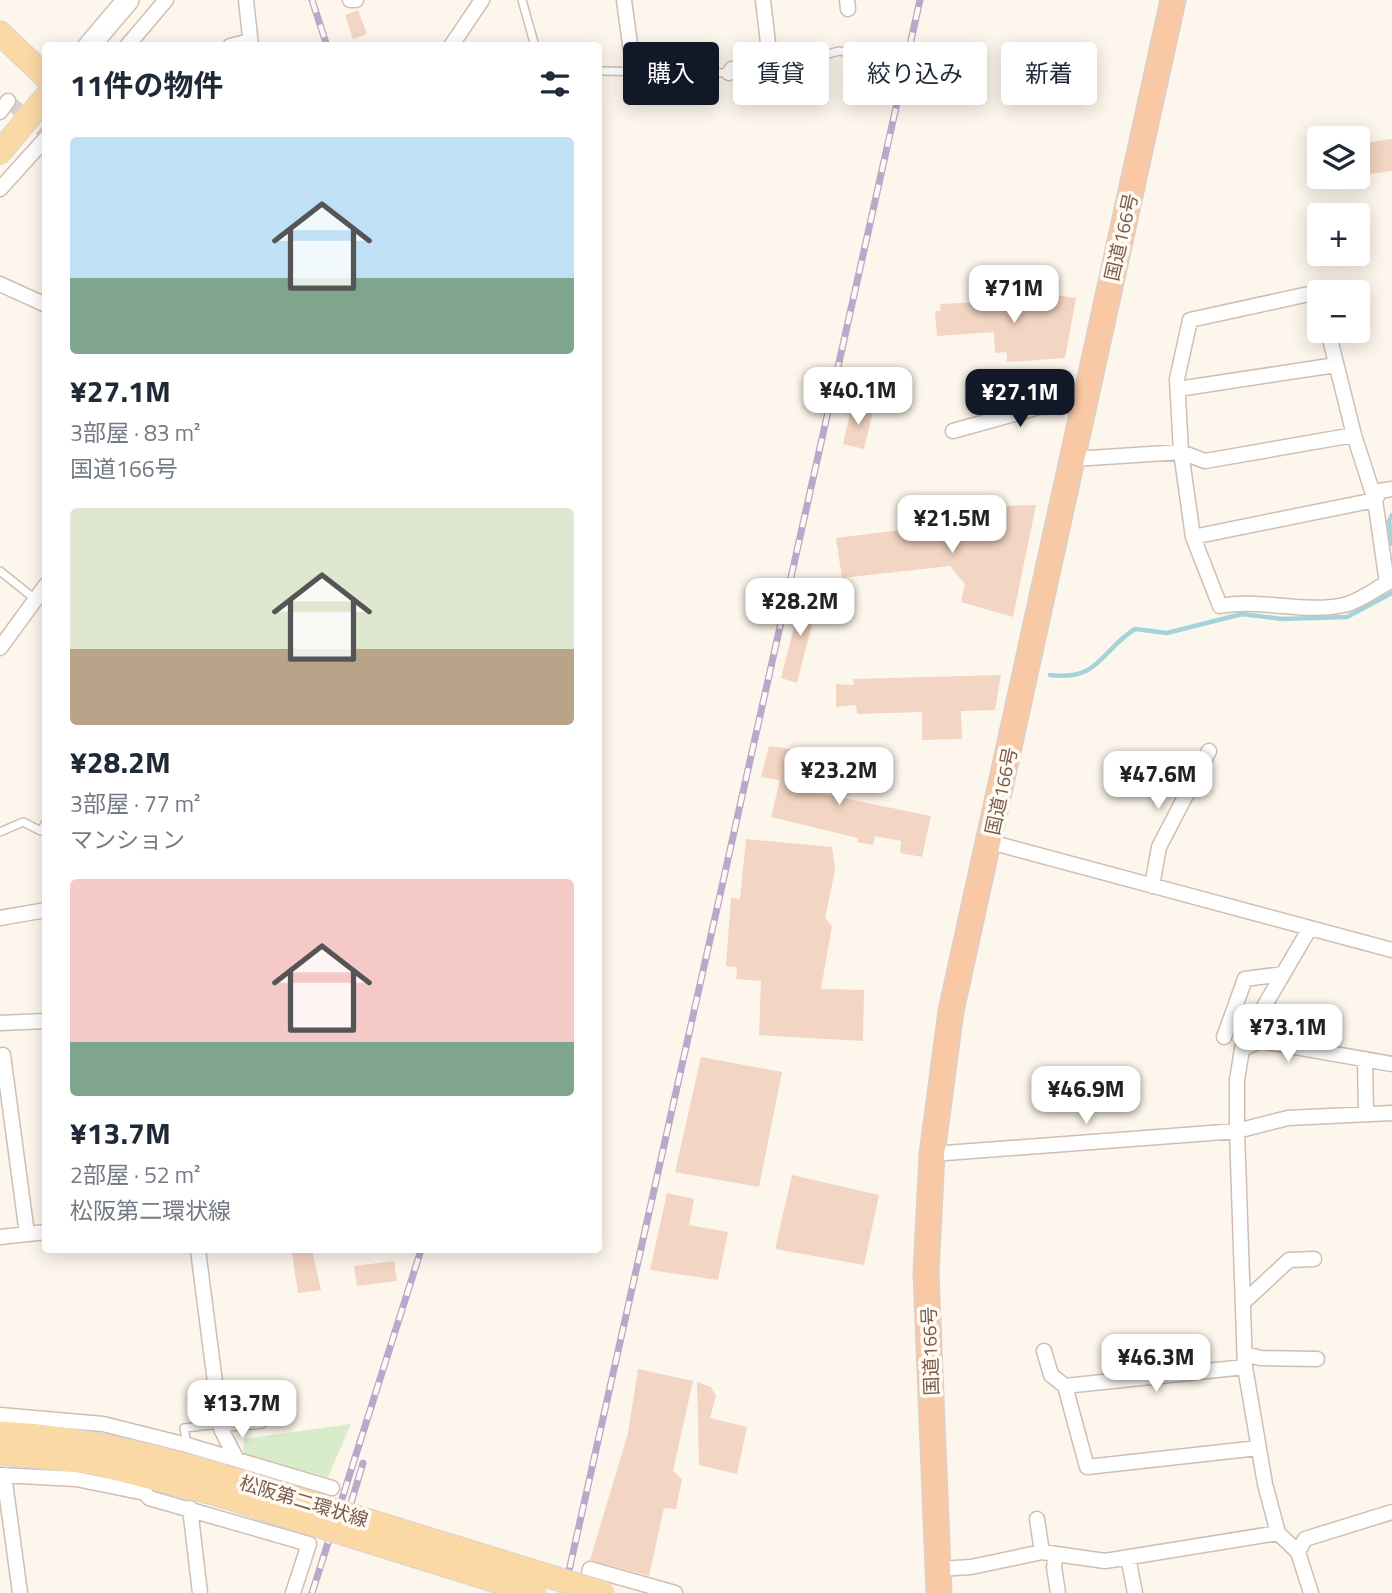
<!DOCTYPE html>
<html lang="ja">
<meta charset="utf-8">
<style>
:root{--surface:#fff;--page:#f2f2f3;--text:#1f2937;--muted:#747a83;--accent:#111827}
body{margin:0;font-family:"Titillium Web","Noto Sans JP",sans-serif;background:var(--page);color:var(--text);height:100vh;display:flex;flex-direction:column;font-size:26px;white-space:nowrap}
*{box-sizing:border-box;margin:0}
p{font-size:23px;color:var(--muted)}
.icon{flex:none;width:38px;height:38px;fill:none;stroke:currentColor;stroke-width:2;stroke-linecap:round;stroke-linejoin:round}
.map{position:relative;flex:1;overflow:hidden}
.side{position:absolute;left:42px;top:42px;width:560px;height:1211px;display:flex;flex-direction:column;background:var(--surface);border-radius:7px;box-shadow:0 4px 18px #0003}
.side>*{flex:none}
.top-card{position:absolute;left:623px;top:42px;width:663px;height:63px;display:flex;gap:14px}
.buttons{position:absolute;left:1307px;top:126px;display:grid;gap:14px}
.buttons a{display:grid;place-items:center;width:63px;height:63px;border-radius:7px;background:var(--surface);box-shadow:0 4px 18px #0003;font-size:35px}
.price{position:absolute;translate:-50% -60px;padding:0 16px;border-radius:14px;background:#fff;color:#222;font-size:23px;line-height:46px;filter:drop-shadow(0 2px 4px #0008)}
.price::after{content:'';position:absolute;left:50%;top:42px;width:21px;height:16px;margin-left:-10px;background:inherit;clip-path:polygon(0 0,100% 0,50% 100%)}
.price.active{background:var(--accent);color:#fff}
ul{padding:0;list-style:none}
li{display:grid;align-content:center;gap:14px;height:371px;padding:0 28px}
li span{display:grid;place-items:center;height:217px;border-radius:7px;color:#555}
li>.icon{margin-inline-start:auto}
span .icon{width:126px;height:126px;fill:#fffc;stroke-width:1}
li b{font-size:30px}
h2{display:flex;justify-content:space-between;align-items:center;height:84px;padding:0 28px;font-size:30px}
.chip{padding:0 24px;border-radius:7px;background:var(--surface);box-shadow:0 4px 18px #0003;font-size:24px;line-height:63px}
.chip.active{background:var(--accent);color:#fff}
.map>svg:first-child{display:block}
.green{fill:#d8ecc9}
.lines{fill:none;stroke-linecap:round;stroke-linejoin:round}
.stream{stroke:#a5d3da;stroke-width:4.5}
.building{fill:#f3d5c3}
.minor-tunnel{stroke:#dcd0c4;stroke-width:14;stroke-dasharray:14 7;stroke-linecap:butt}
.service-casing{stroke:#d1beb0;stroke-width:10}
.minor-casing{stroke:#d1beb0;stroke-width:17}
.secondary-casing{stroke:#d6c0b0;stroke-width:24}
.primary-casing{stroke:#dad1cd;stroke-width:25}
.trunk-casing{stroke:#dad1cd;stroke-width:27}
.service{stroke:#fff;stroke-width:7}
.minor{stroke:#fff;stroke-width:14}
.secondary{stroke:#fff;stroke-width:21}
.primary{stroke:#fbd9a5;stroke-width:23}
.trunk{stroke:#f9c8a4;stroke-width:24}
.rail-casing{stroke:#b9a8c9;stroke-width:7}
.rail{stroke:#fffaf3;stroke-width:4.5;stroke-dasharray:13;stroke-linecap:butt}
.primary-bridge-casing{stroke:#dad1cd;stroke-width:25;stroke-linecap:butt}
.primary-bridge{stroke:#fbd9a5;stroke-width:23}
.labels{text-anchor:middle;stroke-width:7;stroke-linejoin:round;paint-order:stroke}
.street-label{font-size:19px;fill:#7a5c4d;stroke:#fffaf3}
</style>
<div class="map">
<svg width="1392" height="1593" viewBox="0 0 1392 1593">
<rect width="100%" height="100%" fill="#fdf6ec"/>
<path class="green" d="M 351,1424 L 328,1477 L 243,1454 L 244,1439 Z"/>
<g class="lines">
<path class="stream" d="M 1392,515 L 1389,521 L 1392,544
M 1050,675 C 1100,681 1100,651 1135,629 L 1167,633 L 1242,614 L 1282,619 L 1347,617 L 1392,593"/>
</g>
<path class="building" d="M 358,10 L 367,34 L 353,39 L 345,15 Z
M 1392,139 L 1392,171 L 1362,175 L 1358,144 Z
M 1048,294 L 1076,298 L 1065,358 L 1007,362 L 1007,352 L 995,353 L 994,332 L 937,336 L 935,311 L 941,311 L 940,304 L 1047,299 Z
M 852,406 L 873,411 L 864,449 L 843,444 Z
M 1036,505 L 1013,617 L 961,602 L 965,584 L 950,566 L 842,578 L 836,538 L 999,518 L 1002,506 Z
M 803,592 L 819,597 L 797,683 L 781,678 Z
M 1001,675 L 995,710 L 961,711 L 962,739 L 922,740 L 922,712 L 857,714 L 856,705 L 836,707 L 836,684 L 854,685 L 853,679 Z
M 769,746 L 810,752 L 804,790 L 931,816 L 922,857 L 900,853 L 901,841 L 875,836 L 873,845 L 857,842 L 858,838 L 771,817 L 780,780 L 761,777 Z
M 746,839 L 832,847 L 835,870 L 825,918 L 832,926 L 821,989 L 864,990 L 863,1041 L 759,1035 L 761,981 L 736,979 L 737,967 L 726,966 L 731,898 L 740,899 Z
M 701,1057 L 782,1072 L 759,1187 L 675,1172 Z
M 792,1175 L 879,1195 L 864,1265 L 775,1249 Z
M 667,1193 L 694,1199 L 689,1225 L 728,1232 L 718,1280 L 650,1270 Z
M 312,1250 L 321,1290 L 298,1293 L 292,1253 Z
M 394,1261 L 397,1281 L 357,1286 L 354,1266 Z
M 638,1369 L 693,1381 L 673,1471 L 682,1479 L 676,1509 L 664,1508 L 649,1576 L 590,1560 L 628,1433 Z
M 697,1382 L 711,1387 L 716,1396 L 710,1418 L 747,1427 L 737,1474 L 699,1465 Z"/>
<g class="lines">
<path class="minor-tunnel" d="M 8,101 L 46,133"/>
<defs>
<path id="service" d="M 522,0 L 535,46
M 788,65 L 839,51 L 890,58
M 598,71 L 729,73
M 0,571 L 35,599
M 0,832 L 23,822 L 41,831 L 46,822
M 187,1444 L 184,1428 L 221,1424"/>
<path id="minor" d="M 246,0 L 251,46
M 350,0 L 356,0
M 624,0 L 632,59
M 763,0 L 770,60
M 847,0 L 848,9
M 127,46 L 166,0
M 230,46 L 250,41
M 451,46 L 482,0
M 729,73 L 732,69 L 759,66 L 770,60 L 788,66
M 0,112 L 8,101
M 0,189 L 46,138
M 0,284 L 46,305
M 1320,299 L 1318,292 L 1190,320 L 1177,379 L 1181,452 L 1193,537 L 1220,606 C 1261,598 1302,614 1344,605 C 1358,602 1374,590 1387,583 L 1375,500 L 1354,435 L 1328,331
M 1178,389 L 1336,365
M 953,431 L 1039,407 L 1084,404
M 1074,459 L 1181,452 L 1205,461 L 1354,435
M 1375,500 L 1380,491 L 1392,489
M 1193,537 L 1375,500
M 0,648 L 46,585
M 990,842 L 1392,950
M 1152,886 L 1159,847 L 1209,751
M 0,918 L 46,910
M 1263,1008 L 1305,1029
M 0,1023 L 46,1021
M 1248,1034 L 1310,928
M 1224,1037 L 1245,979 L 1283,974
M 3,1055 L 27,1234
M 1365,1059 L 1366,1113
M 932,1154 L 1237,1131 L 1288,1118 L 1392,1113
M 0,1237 L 46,1232
M 198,1250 L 221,1429 L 237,1460
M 1245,1301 L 1289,1260 L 1314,1259
M 1044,1351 L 1051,1375 L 1065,1386 L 1087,1467 L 1258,1448
M 1246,1354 L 1260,1358 L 1317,1359
M 1065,1386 L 1245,1367
M 0,1415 L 103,1424 L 187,1445 L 332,1488
M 221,1424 L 260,1421
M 0,1475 L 76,1479 L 145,1493 L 149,1498 L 309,1544 L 293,1593
M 4,1475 L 20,1593
M 190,1508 L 200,1593
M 1037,1519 L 1042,1552
M 1298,1552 L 1305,1539 L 1392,1512
M 1056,1554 L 1054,1567 L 1058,1593
M 1128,1557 L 1135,1593
M 939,1569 L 971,1567 L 1042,1552 L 1105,1561 L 1278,1533
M 585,1593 L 590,1569 L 675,1593
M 1311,1593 L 1298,1552 L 1278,1533 L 1265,1484 L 1245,1367 L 1237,1131 L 1237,1080 L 1242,1049 L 1260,1041 L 1392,1064"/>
<path id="secondary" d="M 89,46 L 128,0"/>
<path id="primary" d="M 0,33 L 46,77
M 0,152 L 46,97
M 0,1433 C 77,1437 149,1454 223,1476
M 0,1453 L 91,1462 L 220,1495"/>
<path id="trunk" d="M 939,1593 L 926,1273 L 932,1154 L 951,1011 L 1173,0"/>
</defs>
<use href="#service" class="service-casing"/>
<use href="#minor" class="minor-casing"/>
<use href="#secondary" class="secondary-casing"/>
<use href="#primary" class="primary-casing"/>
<use href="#trunk" class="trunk-casing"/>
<use href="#service" class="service"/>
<use href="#minor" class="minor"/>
<use href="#secondary" class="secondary"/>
<use href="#primary" class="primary"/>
<use href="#trunk" class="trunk"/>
<defs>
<path id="rail" d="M 312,0 L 327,46
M 343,1530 L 363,1463
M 312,1593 L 421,1250
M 564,1593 L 920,0"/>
</defs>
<use href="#rail" class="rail-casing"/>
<use href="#rail" class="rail"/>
<defs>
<path id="primary-bridge" d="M 223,1476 L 603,1593
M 220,1495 L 535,1593"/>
</defs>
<use href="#primary-bridge" class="primary-bridge-casing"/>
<use href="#primary-bridge" class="primary-bridge"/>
</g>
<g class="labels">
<g class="street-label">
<text transform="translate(1121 237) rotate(-77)" y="7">国道166号</text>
<text transform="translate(1001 791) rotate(-78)" y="7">国道166号</text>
<text transform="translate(930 1351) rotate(-92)" y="7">国道166号</text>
<text transform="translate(304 1501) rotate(17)" y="7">松阪第二環状線</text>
</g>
</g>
</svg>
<div class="buttons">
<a><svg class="icon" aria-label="layers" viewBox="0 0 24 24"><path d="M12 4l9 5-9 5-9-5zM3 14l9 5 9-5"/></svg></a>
<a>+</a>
<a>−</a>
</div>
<b class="price" style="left:1014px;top:325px">¥71M</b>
<b class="price" style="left:858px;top:427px">¥40.1M</b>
<b class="price active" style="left:1020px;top:429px">¥27.1M</b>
<b class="price" style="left:952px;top:555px">¥21.5M</b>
<b class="price" style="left:800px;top:638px">¥28.2M</b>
<b class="price" style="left:839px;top:807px">¥23.2M</b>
<b class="price" style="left:1158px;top:811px">¥47.6M</b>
<b class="price" style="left:1288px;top:1064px">¥73.1M</b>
<b class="price" style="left:1086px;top:1126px">¥46.9M</b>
<b class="price" style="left:1156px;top:1394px">¥46.3M</b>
<b class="price" style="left:242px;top:1440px">¥13.7M</b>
<div class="top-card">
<a class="chip active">購入</a>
<a class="chip">賃貸</a>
<a class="chip">絞り込み</a>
<a class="chip">新着</a>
</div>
<section class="side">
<h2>11件の物件<svg class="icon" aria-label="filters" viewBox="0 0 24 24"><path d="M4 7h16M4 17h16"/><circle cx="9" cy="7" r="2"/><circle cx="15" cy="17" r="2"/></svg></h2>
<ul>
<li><span style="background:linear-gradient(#bfe0f5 65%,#7fa58c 0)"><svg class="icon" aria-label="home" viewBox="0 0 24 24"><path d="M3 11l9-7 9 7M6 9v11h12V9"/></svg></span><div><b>¥27.1M</b><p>3部屋 · 83 m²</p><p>国道166号</p></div></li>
<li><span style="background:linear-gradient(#dfe7d0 65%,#b9a48a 0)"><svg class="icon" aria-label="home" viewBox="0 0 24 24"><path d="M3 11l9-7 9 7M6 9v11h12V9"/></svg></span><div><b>¥28.2M</b><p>3部屋 · 77 m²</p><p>マンション</p></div></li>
<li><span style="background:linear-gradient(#f6c9c9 75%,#7fa58c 0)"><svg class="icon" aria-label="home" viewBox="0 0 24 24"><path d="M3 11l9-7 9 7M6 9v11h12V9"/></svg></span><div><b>¥13.7M</b><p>2部屋 · 52 m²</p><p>松阪第二環状線</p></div></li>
</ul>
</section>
</div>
